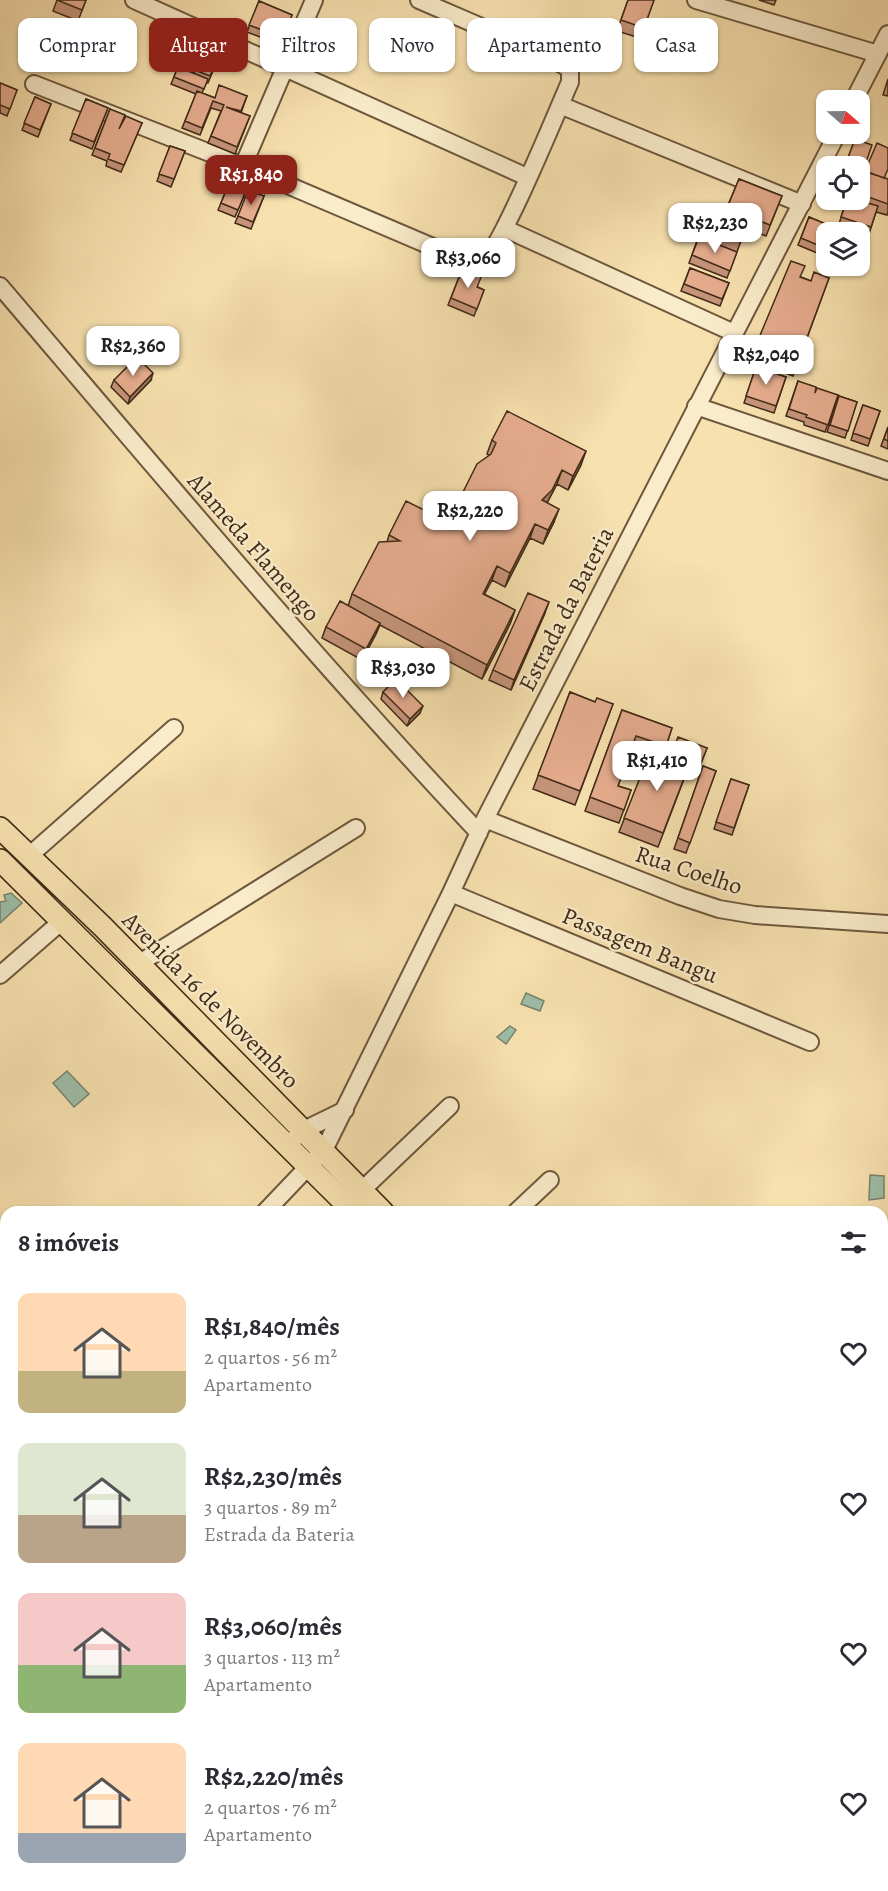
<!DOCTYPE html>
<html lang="pt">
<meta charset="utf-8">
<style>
:root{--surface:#fff;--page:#f7f7f7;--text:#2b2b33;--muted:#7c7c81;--accent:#8f2418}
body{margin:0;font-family:Alegreya,serif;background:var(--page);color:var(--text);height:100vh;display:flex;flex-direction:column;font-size:22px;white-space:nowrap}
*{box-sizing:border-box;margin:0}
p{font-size:20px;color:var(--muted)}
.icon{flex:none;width:33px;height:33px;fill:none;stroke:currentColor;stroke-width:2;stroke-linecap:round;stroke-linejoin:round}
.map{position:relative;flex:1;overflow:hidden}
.sheet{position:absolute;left:0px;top:1206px;width:888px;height:686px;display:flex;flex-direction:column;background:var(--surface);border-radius:18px 18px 0 0;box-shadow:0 2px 4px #0004}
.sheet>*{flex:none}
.top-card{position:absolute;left:18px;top:18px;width:852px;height:54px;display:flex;gap:12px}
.needle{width:39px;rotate:110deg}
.controls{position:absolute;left:816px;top:90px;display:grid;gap:12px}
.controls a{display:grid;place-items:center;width:54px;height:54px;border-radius:12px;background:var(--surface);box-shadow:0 2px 4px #0004;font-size:30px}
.price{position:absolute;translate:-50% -51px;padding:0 14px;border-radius:12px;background:#fff;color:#222;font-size:20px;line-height:39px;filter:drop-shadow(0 2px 3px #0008)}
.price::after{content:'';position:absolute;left:50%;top:36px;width:18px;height:14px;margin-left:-9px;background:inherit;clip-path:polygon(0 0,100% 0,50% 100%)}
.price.current{background:var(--accent);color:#fff}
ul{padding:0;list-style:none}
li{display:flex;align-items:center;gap:18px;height:150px;padding:0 18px}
li span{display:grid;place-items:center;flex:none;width:168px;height:120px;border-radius:12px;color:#555}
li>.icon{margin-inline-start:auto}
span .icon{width:72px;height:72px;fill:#fffc;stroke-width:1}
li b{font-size:26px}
h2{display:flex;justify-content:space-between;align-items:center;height:72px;padding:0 18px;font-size:26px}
.tag{padding:0 21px;border-radius:12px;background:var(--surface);box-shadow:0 2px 4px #0004;font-size:21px;line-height:54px}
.tag.current{background:var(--accent);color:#fff}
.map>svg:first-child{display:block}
.water{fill:#9dbea8;stroke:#78836e;stroke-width:1.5}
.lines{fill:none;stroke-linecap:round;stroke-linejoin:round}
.minor-casing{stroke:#6e583d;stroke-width:20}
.major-casing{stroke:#412a17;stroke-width:24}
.minor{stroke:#faeccb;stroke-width:16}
.major{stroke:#f7e1af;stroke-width:21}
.wall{fill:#c6957b;stroke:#412a17;stroke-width:1.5}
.shaded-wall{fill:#a17964;stroke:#412a17;stroke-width:1.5}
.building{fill:#e6ad8f;stroke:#412a17;stroke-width:1.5}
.labels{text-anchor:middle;stroke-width:4.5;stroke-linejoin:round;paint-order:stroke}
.street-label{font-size:24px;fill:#412a17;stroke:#faeccb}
</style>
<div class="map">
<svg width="888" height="1891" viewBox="0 0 888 1891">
<rect width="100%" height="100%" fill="#f7e1af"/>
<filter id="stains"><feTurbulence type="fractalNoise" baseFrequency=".00333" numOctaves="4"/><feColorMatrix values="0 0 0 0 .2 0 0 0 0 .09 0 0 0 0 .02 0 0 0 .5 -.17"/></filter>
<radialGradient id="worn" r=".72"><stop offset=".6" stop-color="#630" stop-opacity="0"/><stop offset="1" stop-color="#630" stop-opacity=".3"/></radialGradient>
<path class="water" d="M 11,893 L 22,903 L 0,923 L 0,902 L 6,901 L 4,895 Z
M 526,993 L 544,1001 L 540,1011 L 521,1004 Z
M 510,1026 L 516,1030 L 506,1044 L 497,1037 Z
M 67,1071 L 89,1094 L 74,1107 L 53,1083 Z
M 870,1175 L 884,1176 L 884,1198 L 869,1200 Z"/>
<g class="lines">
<defs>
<path id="minor" d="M 134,0 L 527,177
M 696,0 L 878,54
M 34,84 L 243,166 L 461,259 C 469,261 477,263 484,259 C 501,249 558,109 570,82 L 570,69 L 544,54 L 419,0
M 854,100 L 888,34
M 560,105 L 802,204
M 243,166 L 314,0
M 506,229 L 734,333
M 0,286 C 157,470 313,656 479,833
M 696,406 L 888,471
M 485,819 L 680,896 L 719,909 L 755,915 L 888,924
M 29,856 L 174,728
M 451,893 L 810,1042
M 138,964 L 356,828
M 0,975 L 62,921
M 296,1137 L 304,1130 L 345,1110
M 361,1191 L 450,1106
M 265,1212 L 324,1150 L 451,893 L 485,819 L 837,134
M 516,1212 L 550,1180
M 0,1261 L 6,1262
M 882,1357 L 888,1357
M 0,1423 L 6,1422
M 0,1506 L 6,1505
M 0,1689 L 6,1695
M 196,1886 L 200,1891
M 444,1886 L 445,1891
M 587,1886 L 588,1891
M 65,1891 L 90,1886"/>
<path id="major" d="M 0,828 L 103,927 L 383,1212
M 0,860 L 354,1212
M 882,1710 L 888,1716
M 882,1743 L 888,1749"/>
</defs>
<use href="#minor" class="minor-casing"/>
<use href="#major" class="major-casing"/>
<use href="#minor" class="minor"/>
<use href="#major" class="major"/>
</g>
<path class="wall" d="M 57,0 L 86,0 L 78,21 L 53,11 Z
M 628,0 L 654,0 L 640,38 L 617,31 Z
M 759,0 L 776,0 L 774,5 Z
M 259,1 L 292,15 L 281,45 L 247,32 Z
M 209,36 L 225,42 L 208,83 L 206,83 L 202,93 L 215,98 L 247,96 L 241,113 L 250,116 L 235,154 L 208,143 L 221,111 L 211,108 L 200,135 L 182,128 L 196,94 L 171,84 L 178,67 L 194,73 Z
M 888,79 L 888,96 L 883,95 Z
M 0,83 L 17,90 L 7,116 L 0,113 Z
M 35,97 L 51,104 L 38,137 L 22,130 Z
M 86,99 L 108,108 L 92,149 L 70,140 Z
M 110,109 L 120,128 L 142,123 L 121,172 L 106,166 L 107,161 L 92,155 Z
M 855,139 L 863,171 L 888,179 L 888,212 L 887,215 L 876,212 L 869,234 L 839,224 L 846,201 L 844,201 L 844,200 L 860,200 L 860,166 L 845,166 Z
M 170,146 L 185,151 L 171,187 L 157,181 Z
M 235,169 L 252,176 L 235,217 L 218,210 Z
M 739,179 L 782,196 L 766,236 L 746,228 L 727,278 L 689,263 L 698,238 L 697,238 L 710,204 L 726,210 Z
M 264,196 L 251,229 L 235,223 L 238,216 Z
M 809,217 L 828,225 L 817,253 L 798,245 Z
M 463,267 L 478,287 L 484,290 L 474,316 L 448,305 Z
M 690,268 L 729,283 L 720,306 L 681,291 Z
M 801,277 L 811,281 L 829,278 L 793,376 L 751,359 L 756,345 Z
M 756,367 L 786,377 L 774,413 L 744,403 Z
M 114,380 L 151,380 L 128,404 L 111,387 Z
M 798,381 L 815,393 L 838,395 L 825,432 L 804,425 L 804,422 L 786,416 Z
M 839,396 L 857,402 L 845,438 L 827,432 Z
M 863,405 L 880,411 L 868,446 L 851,440 Z
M 888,427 L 888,449 L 881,446 Z
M 492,440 L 581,465 L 568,490 L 557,484 L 547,503 L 554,522 L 543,544 L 530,538 L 505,587 L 492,580 L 484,594 L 515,610 L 510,624 L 482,679 L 380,625 L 376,634 L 362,660 L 322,638 L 326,627 L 348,606 L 352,594 L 387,542 L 389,535 L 448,522 L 489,455 L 487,454 Z
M 545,613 L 511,690 L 489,680 L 493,670 Z
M 383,692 L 420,713 L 407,726 L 381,699 Z
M 570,692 L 595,702 L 613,704 L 575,805 L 533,789 Z
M 622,710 L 672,728 L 663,755 L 670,758 L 707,748 L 695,778 L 686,774 L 658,847 L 619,832 L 649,756 L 631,749 L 618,786 L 631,790 L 619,823 L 585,811 Z
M 703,766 L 716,771 L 686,853 L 674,849 Z
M 731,779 L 749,785 L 732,835 L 714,829 Z"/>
<path class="shaded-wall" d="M 153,373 L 151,380 L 128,404 L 130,397 Z
M 586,451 L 581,465 L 568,490 L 573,476 Z
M 562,470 L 557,484 L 547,503 L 542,500 Z
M 559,509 L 554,522 L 543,544 L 548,530 Z
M 535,524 L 530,538 L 505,587 L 510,573 Z
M 497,566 L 492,580 L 478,607 L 483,594 Z
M 549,602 L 545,613 L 511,690 L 514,680 Z
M 515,610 L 510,624 L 482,679 L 487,665 Z
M 380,623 L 376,634 L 362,660 L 366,649 Z
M 423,706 L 420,713 L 407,726 L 410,719 Z"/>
<path class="building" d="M 57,0 L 86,0 L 82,10 Z
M 628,0 L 654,0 L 644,28 L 621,20 Z
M 259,1 L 292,15 L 283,38 L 249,25 Z
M 209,36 L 225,42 L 210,76 L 195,70 Z
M 178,67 L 208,79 L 204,89 L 174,77 Z
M 0,83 L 17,90 L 10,109 L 0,105 Z
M 219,85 L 247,96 L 241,111 L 226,107 L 250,116 L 237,147 L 211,136 L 224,105 L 213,101 L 202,128 L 185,121 L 197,91 L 215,98 Z
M 35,97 L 51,104 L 40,130 L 24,123 Z
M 86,99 L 108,108 L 94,142 L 72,133 Z
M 110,109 L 125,115 L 119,129 L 126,116 L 142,123 L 124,165 L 108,159 L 110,154 L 95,148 Z
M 855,139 L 872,145 L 863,171 L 860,170 L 860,166 L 845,166 Z
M 877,143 L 888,148 L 888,169 L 884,178 L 865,171 Z
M 170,146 L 185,151 L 174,179 L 159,174 Z
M 235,169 L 252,176 L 238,210 L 221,203 Z
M 860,170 L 888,179 L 888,204 L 860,194 Z
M 739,179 L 782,196 L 770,225 L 727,208 Z
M 248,190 L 264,196 L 253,222 L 238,216 Z
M 847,200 L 858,200 L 878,206 L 871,227 L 841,217 Z
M 710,204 L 749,219 L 740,242 L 700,227 Z
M 809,217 L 828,225 L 820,246 L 801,238 Z
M 699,237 L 737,252 L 730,271 L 692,255 Z
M 791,261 L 805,266 L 800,277 L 811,281 L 814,272 L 829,278 L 798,362 L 756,345 Z
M 463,267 L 482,275 L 477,287 L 484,290 L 477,309 L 451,298 Z
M 690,268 L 729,283 L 722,299 L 684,284 Z
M 137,357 L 153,373 L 130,397 L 114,380 Z
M 756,367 L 786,377 L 776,406 L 746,396 Z
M 798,381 L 816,387 L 815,393 L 817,388 L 838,395 L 828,425 L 806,417 L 807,415 L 789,409 Z
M 839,396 L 857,402 L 848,431 L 830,425 Z
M 863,405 L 880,411 L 870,439 L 853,433 Z
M 507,411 L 586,451 L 573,476 L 562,470 L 552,490 L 542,500 L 559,509 L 548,530 L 535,524 L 510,573 L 497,566 L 483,594 L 515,610 L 487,665 L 352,594 L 379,542 L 400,541 L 389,535 L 406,501 L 448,522 L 477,464 L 491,454 L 496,443 L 492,440 Z
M 888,427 L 888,441 L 884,439 Z
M 528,593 L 549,602 L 514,680 L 493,670 Z
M 340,601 L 380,623 L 366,649 L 326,627 Z
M 396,679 L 423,706 L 410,719 L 383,692 Z
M 570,692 L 595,702 L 597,698 L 613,704 L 580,791 L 538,775 Z
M 622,710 L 672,728 L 666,746 L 636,736 L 618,786 L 631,790 L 624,810 L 590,797 Z
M 678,737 L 707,748 L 698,771 L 688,767 L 689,765 L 670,758 Z
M 651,750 L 689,765 L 663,833 L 624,818 Z
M 703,766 L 716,771 L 690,843 L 678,838 Z
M 731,779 L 749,785 L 734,828 L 716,822 Z"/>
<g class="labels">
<g class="street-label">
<text transform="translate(254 547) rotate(49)" y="8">Alameda Flamengo</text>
<text transform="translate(566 609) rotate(-63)" y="8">Estrada da Bateria</text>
<text transform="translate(689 870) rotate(18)" y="8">Rua Coelho</text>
<text transform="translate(640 945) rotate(22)" y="8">Passagem Bangu</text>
<text transform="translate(211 1000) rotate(45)" y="8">Avenida 16 de Novembro</text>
</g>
</g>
<rect width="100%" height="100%" filter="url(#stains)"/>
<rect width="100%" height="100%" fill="url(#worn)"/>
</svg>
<div class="controls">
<a><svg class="needle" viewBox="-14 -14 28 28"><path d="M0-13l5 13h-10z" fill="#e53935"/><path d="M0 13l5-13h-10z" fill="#7c7c81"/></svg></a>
<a><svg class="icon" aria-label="locate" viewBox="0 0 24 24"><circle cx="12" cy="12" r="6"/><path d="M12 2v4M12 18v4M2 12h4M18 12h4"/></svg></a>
<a><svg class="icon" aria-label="layers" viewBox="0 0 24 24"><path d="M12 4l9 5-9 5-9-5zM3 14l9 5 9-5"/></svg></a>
</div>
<b class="price current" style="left:251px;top:206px">R$1,840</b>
<b class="price" style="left:715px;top:254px">R$2,230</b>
<b class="price" style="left:468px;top:289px">R$3,060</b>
<b class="price" style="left:133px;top:377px">R$2,360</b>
<b class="price" style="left:766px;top:386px">R$2,040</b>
<b class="price" style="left:470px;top:542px">R$2,220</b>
<b class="price" style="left:403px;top:699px">R$3,030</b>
<b class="price" style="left:657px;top:792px">R$1,410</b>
<div class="top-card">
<a class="tag">Comprar</a>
<a class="tag current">Alugar</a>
<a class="tag">Filtros</a>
<a class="tag">Novo</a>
<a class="tag">Apartamento</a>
<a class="tag">Casa</a>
</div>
<section class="sheet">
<h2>8 imóveis<svg class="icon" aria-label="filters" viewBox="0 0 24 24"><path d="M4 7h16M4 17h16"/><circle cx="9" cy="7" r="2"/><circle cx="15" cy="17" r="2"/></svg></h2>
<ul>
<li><span style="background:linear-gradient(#ffd9b3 65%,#c2b280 0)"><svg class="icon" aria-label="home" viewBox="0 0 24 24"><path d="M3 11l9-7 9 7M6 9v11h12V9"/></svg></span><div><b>R$1,840/mês</b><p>2 quartos · 56 m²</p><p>Apartamento</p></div><svg class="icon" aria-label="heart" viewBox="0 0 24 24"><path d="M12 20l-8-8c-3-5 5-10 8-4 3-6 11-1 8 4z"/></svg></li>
<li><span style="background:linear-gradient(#dfe7d0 60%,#b9a48a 0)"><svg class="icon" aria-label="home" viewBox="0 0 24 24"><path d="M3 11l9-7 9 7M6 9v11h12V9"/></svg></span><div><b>R$2,230/mês</b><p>3 quartos · 89 m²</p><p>Estrada da Bateria</p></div><svg class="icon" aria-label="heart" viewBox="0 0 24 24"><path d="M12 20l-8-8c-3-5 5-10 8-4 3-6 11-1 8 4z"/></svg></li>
<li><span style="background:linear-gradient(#f6c9c9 60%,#8fb573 0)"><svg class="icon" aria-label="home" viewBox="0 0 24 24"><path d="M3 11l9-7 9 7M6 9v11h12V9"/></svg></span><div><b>R$3,060/mês</b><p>3 quartos · 113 m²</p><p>Apartamento</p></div><svg class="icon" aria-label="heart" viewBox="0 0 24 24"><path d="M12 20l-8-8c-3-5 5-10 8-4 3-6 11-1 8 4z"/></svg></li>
<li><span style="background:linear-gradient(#ffd9b3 75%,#9aa5b1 0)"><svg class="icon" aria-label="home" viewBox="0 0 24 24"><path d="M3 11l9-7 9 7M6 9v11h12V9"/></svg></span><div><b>R$2,220/mês</b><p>2 quartos · 76 m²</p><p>Apartamento</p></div><svg class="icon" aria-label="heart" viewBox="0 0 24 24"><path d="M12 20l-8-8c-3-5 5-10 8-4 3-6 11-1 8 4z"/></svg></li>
</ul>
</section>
</div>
